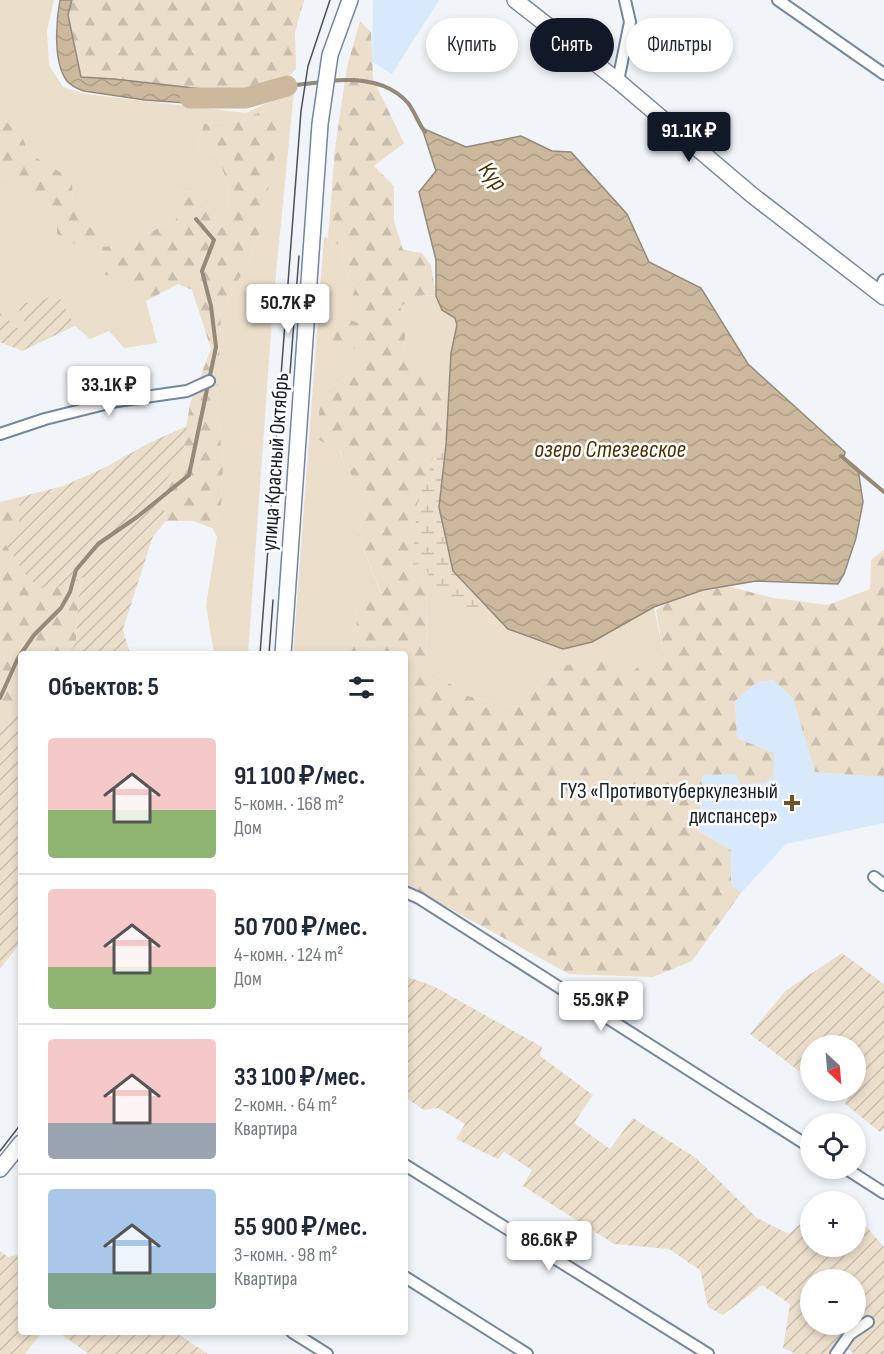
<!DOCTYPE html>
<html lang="ru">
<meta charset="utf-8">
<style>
:root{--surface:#fff;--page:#f2f2f3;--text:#1f2937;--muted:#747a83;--line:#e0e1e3;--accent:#111827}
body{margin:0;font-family:"Sofia Sans Condensed",sans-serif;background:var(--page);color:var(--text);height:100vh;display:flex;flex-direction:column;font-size:22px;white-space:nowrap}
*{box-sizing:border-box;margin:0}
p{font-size:20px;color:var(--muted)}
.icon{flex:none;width:33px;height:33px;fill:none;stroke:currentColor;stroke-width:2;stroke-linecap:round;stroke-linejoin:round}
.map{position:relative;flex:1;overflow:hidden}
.drawer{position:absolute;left:18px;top:651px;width:390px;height:684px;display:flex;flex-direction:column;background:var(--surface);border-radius:6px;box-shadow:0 3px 9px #0003}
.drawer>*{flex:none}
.top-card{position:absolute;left:426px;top:18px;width:368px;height:54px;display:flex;gap:12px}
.needle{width:39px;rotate:154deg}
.controls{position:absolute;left:800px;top:1035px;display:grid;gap:12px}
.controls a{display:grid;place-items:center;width:66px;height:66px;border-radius:50%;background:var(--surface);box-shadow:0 3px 9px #0003;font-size:30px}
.price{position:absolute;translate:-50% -51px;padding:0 14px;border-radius:6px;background:#fff;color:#222;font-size:20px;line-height:39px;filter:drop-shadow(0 2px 3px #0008)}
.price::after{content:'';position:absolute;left:50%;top:36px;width:18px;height:14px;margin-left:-9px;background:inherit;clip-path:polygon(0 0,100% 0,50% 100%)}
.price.current{background:var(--accent);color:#fff}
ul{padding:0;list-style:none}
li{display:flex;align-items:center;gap:18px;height:150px;padding:0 30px}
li+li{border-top:2px solid var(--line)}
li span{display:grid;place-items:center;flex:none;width:168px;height:120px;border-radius:6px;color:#555}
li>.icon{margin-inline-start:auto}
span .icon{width:72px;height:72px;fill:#fffc;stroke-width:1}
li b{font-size:26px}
h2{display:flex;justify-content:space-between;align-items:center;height:72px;padding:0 30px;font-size:26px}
.pill{padding:0 21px;border-radius:27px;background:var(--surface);box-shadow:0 3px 9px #0003;font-size:21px;line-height:54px}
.pill.current{background:var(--accent);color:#fff}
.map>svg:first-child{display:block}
.built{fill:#d9e9fc}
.grass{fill:#ebdecb}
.forest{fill:url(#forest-firs)}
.wetland{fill:url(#wetland-marsh)}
.garden{fill:url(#garden-furrows);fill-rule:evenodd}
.water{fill:url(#water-waves);stroke:#958a7a;stroke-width:1.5}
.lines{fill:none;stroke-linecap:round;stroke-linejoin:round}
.stream{stroke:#958a7a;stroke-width:4}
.river{stroke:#cbb89d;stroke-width:21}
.street-casing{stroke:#73879e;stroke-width:14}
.secondary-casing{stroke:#73879e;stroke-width:18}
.street{stroke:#fff;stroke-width:10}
.secondary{stroke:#fff;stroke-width:15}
.tram{stroke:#4a5058;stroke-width:1.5}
.poi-dot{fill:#6f5326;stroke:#fff;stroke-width:2}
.labels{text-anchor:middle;stroke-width:5;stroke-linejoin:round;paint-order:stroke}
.street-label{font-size:22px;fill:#181f28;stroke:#fff}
.poi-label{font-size:22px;fill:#181f28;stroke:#fff;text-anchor:end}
.water-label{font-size:24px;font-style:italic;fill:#4c3100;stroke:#fff}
</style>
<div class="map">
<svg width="884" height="1354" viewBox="0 0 884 1354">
<defs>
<pattern id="forest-firs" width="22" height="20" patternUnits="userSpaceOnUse" patternTransform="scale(1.5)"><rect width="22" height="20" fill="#ebdecb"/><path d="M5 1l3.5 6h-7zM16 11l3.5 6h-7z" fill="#c9beae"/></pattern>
<pattern id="wetland-marsh" width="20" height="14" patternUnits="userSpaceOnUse" patternTransform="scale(1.5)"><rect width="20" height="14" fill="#ebdecb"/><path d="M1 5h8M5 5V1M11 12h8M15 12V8" fill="none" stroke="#c9beae"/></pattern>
<pattern id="garden-furrows" width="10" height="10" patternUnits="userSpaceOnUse" patternTransform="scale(1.5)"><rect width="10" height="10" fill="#ebdecb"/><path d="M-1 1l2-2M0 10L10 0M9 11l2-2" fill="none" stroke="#c9beae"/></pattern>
<pattern id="water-waves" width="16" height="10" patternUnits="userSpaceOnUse" patternTransform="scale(1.5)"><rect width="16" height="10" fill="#cbb89d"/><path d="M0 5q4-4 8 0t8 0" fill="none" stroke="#ae9e87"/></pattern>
</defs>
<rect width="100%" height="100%" fill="#f1f5fa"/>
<path class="built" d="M 373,0 L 439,0 L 392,74 L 372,62 Z
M 773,680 L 793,698 L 816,772 L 884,777 L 884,823 L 786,844 L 741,893 L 731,885 L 731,850 L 698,831 L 703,775 L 737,773 L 773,753 L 737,738 L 735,701 L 757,682 Z"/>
<path class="grass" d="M 0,0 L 54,0 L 47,31 L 49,65 L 63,87 L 86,94 L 246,113 L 294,91 L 273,304 L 248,654 L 214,654 L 206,606 L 217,537 L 212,528 L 221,510 L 223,462 L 217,411 L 221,313 L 247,264 L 259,234 L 281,122 L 268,109 L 240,121 L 204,124 L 197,150 L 218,155 L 229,189 L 228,209 L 214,214 L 193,191 L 177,192 L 176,220 L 122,245 L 130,280 L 130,294 L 146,301 L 157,343 L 124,348 L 109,331 L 90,339 L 75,326 L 57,293 L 20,314 L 28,327 L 23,333 L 0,313 L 0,173 L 6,178 L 73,204 L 72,179 L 28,153 L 22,135 L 0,116 Z
M 324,237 L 328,238 L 334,246 L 343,239 L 342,264 L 355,289 L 352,300 L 360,325 L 334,342 L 360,349 L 366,365 L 340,382 L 321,391 L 344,465 L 371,500 L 358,534 L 381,594 L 356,601 L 357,633 L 342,654 L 293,654 Z
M 424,295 L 436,296 L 442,310 L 455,318 L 457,325 L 451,353 L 450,394 L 429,371 L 408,366 L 404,348 L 406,330 L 399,306 Z
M 424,562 L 471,610 L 490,610 L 508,629 L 592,642 L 654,607 L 663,651 L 631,673 L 562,666 L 513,707 L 468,696 L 427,668 L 426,587 L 413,565 Z"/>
<path class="forest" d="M 72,0 L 304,0 L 295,32 L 296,69 L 286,79 L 244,91 L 207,91 L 114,79 L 81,77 L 68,15 Z
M 360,21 L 371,32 L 373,79 L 404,143 L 374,166 L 394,186 L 394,221 L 403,250 L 422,253 L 431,265 L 436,296 L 424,295 L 400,306 L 406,330 L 404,348 L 408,365 L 429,371 L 450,394 L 446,445 L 437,446 L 413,565 L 426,587 L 427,668 L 468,696 L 513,707 L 562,666 L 611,658 L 631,672 L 663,651 L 656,610 L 684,593 L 727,586 L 773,598 L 828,605 L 870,589 L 871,560 L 884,550 L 884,777 L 815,772 L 793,698 L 773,680 L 757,682 L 735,701 L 737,738 L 774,753 L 773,775 L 765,783 L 740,784 L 736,774 L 703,775 L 698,831 L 731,850 L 731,885 L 741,893 L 692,961 L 653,977 L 569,974 L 405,884 L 405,654 L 342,654 L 357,633 L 356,601 L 381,593 L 358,534 L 371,500 L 344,465 L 340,450 L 317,439 L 321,391 L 340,382 L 366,365 L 360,350 L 334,342 L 325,325 L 333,312 L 360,324 L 351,300 L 355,289 L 342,264 L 343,240 L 334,246 L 328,238 L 335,148 L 347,67 Z
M 268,109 L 282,122 L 259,234 L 247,264 L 221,313 L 217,411 L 223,462 L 221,510 L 212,528 L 193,521 L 166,521 L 160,489 L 182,458 L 190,403 L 211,349 L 192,290 L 178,284 L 146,301 L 130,294 L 130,280 L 97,273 L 102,247 L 122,245 L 176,220 L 176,192 L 193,191 L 214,214 L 228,209 L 229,189 L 218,155 L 197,150 L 204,124 L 240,121 Z
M 0,116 L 22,135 L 28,153 L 72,179 L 73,204 L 105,223 L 98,240 L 75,244 L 57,234 L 57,218 C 29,209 22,189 0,173 Z
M 20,497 L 20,525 L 84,576 L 79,596 L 76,642 L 68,654 L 21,654 L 21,711 L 0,729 L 0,502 Z"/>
<path class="wetland" d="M 446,445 L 439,507 L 453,571 L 490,610 L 471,610 L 434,590 L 424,563 L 413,565 L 417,505 L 437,446 Z"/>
<path class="garden" d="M 57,293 L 75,326 L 22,351 L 0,342 L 0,313 L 23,333 L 28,327 L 20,314 L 18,302 L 36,304 Z
M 187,426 L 182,458 L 160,489 L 166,521 L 153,536 L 123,629 L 130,654 L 68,654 L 76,642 L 79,596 L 84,577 L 47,591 L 28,578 L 3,541 L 19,525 L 20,497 L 63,486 L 104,468 L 151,442 Z
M 21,711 L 21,942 L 0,969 L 0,729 Z
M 842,953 L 884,984 L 884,1129 L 880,1132 L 845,1104 L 851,1091 L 855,1090 L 855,1046 L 810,1046 L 810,1069 L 803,1074 L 750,1034 L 785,991 Z
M 405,976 L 433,986 L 542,1047 L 540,1056 L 593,1095 L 574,1123 L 610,1149 L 633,1118 L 696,1158 L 757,1218 L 789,1234 L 810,1215 L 810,1246 L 855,1246 L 855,1223 L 865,1225 L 884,1247 L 884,1354 L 854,1354 L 840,1343 L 828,1354 L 796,1354 L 783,1348 L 790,1304 L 762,1285 L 723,1315 L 708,1307 L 700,1270 L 669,1249 L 614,1244 L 523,1186 L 532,1170 L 504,1152 L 498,1159 L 456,1139 L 465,1124 L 438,1108 L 424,1110 L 405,1097 ZM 810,1280 L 855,1280 L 855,1324 L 810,1324 Z
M 0,1251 L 8,1257 L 21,1254 L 21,1332 L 42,1332 L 25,1354 L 0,1354 Z
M 58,1332 L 175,1332 L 208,1354 L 89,1354 Z"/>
<path class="water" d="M 60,0 L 72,0 L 68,15 L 81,77 L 114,79 L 220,91 L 215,105 L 145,100 L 84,91 C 78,89 72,87 67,81 C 53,63 56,22 60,0 Z
M 422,128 L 466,147 L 521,136 L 552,151 L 571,152 L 627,214 L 649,262 L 701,288 L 748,364 L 845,452 L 844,457 L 858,469 L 863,502 L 856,538 L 844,574 L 838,584 L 756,581 L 703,590 L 654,607 L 592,642 L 563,649 L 508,629 L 453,571 L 439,507 L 446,445 L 451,353 L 457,325 L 455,318 L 442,310 L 436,296 L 436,260 L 419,192 L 436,171 Z"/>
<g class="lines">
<path class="stream" d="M 329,81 C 357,78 388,80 408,103 C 415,112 418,123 425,132
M 287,86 L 322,82
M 841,456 L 884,492
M 0,698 L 18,658 L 34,635 L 61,608 L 70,592 L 76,570 L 98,544 L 137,517 L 189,475 L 216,347 L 211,306 L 202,271 L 214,240 L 196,219"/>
<path class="river" d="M 190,98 L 246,98 L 287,86"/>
<defs>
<path id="street" d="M 778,0 L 884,74
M 618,81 L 630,22 L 625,0
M 878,293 L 884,280
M 0,434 L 45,419 L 117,401 L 187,391 L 209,381
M 874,877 L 884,885
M 405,892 L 419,898 L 810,1147
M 405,1165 L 708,1354
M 845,1168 L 884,1193
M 405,1277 L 527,1354
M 292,1332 L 327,1354
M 836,1354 L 850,1334 L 868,1322"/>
<path id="secondary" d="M 515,0 L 618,81 L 752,195 L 884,297
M 283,654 L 320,124 L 330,55 L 350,0
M 0,1169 L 21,1143"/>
</defs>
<use href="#street" class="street-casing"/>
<use href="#secondary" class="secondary-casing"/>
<use href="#street" class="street"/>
<use href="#secondary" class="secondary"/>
<path class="tram" d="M 290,373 L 299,256
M 260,654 L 301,111 L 308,66 L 330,0
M 269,654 L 273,600
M 0,1151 L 21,1124"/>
</g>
<path class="poi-dot" d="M789 794h6v6h6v6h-6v6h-6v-6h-6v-6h6z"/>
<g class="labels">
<g class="street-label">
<text transform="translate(274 462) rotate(-86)" y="8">улица Красный Октябрь</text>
</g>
<g class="poi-label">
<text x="778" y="798">ГУЗ «Противотуберкулезный<tspan x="778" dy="25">диспансер»</tspan></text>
</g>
<g class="water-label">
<text transform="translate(493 176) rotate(51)" y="8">Кур</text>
<text x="610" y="457">озеро Стезевское</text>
</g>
</g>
</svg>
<div class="controls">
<a><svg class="needle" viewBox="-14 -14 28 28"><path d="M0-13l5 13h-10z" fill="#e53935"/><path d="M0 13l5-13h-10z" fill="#747a83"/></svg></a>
<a><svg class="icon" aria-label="locate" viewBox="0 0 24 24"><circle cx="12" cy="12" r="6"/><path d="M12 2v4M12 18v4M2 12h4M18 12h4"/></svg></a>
<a>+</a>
<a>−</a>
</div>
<b class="price current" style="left:689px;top:163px">91.1K ₽</b>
<b class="price" style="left:288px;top:335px">50.7K ₽</b>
<b class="price" style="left:109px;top:417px">33.1K ₽</b>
<b class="price" style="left:601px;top:1032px">55.9K ₽</b>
<b class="price" style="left:549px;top:1272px">86.6K ₽</b>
<div class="top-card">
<a class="pill">Купить</a>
<a class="pill current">Снять</a>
<a class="pill">Фильтры</a>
</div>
<section class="drawer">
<h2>Объектов: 5<svg class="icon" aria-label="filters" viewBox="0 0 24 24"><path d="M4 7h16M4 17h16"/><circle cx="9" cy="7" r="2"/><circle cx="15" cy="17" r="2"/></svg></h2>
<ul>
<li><span style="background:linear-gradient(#f6c9c9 60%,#8fb573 0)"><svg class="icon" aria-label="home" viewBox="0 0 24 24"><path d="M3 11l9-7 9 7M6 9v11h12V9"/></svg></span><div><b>91 100 ₽/мес.</b><p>5-комн. · 168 m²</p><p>Дом</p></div></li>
<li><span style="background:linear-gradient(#f6c9c9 65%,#8fb573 0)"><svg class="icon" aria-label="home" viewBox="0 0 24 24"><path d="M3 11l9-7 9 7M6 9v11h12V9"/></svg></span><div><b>50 700 ₽/мес.</b><p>4-комн. · 124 m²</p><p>Дом</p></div></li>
<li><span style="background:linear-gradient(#f6c9c9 70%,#9aa5b1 0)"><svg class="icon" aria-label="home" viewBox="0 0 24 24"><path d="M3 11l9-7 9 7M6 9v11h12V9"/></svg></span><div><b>33 100 ₽/мес.</b><p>2-комн. · 64 m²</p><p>Квартира</p></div></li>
<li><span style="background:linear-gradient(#a9c7e8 70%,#7fa58c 0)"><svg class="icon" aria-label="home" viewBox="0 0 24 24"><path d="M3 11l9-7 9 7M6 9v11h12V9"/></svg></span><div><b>55 900 ₽/мес.</b><p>3-комн. · 98 m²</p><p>Квартира</p></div></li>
</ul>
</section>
</div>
